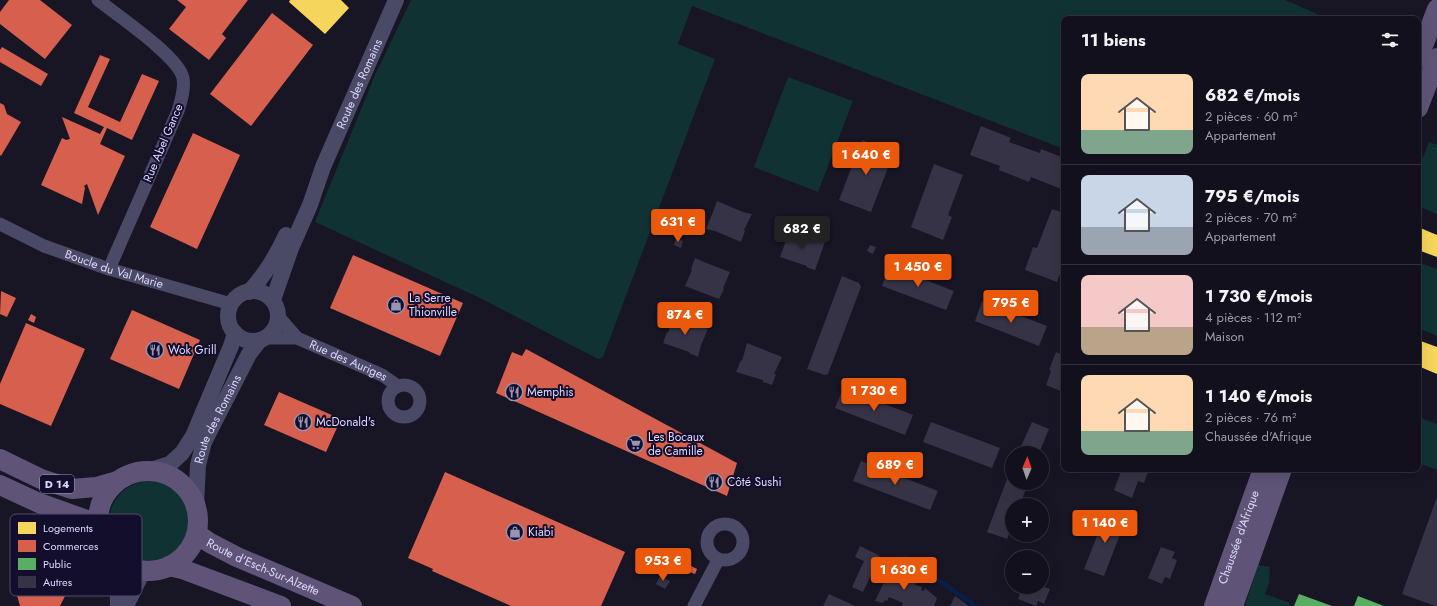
<!DOCTYPE html>
<html lang="fr">
<meta charset="utf-8">
<style>
:root{--surface:#12101c;--page:#1f1e29;--text:#f1f3f6;--muted:#9c9da3;--line:#31303b;--accent:#ea580c}
body{margin:0;font-family:Jost,sans-serif;background:var(--page);color:var(--text);height:100vh;display:flex;flex-direction:column;font-size:15px;white-space:nowrap}
*{box-sizing:border-box;margin:0}
p{font-size:13px;color:var(--muted)}
.icon{flex:none;width:22px;height:22px;fill:none;stroke:currentColor;stroke-width:2;stroke-linecap:round;stroke-linejoin:round}
.map{position:relative;flex:1;overflow:hidden}
.panel{position:absolute;left:1061px;top:16px;width:360px;height:456px;display:flex;flex-direction:column;background:var(--surface);border-radius:8px;box-shadow:0 4px 16px #0002,0 0 0 1px var(--line)}
.panel>*{flex:none}
.needle{width:26px;rotate:2deg}
.controls{position:absolute;left:1005px;top:446px;display:grid;gap:8px}
.controls a{display:grid;place-items:center;width:44px;height:44px;border-radius:50%;background:var(--surface);box-shadow:0 4px 16px #0002,0 0 0 1px var(--line);font-size:20px}
.price{position:absolute;translate:-50% -34px;padding:0 9px;border-radius:4px;background:var(--accent);color:#fff;font-size:13px;line-height:26px;filter:drop-shadow(0 1px 2px #0008)}
.price::after{content:'';position:absolute;left:50%;top:24px;width:12px;height:9px;margin-left:-6px;background:inherit;clip-path:polygon(0 0,100% 0,50% 100%)}
.price.active{background:#222;color:#fff}
ul{padding:0;list-style:none}
li{display:flex;align-items:center;gap:12px;height:100px;padding:0 20px}
li+li{border-top:1px solid var(--line)}
li span{display:grid;place-items:center;flex:none;width:112px;height:80px;border-radius:8px;color:#555}
li>.icon{margin-inline-start:auto}
span .icon{width:48px;height:48px;fill:#fffc;stroke-width:1}
li b{font-size:17px}
h2{display:flex;justify-content:space-between;align-items:center;height:48px;padding:0 20px;font-size:17px}
.map>svg:first-child{display:block}
.green{fill:#113233}
.homes{fill:#f6d55c}
.shops{fill:#d6604d}
.public{fill:#5aae61}
.lines{fill:none;stroke-linecap:round;stroke-linejoin:round}
.stream{stroke:#07204b;stroke-width:4}
.building{fill:#363346}
.minor{stroke:#4a4966;stroke-width:13}
.tertiary{stroke:#4a4966;stroke-width:16}
.primary{stroke:#5f5477;stroke-width:20}
.labels{text-anchor:middle;stroke-width:4;stroke-linejoin:round;paint-order:stroke}
.shield{fill:#130e2c;stroke:#a09cc0;stroke-width:1}
.shield-label{font-size:11px;font-weight:bold;fill:#ddd9ff}
.street-label{font-size:12px;fill:#ddd9ff;stroke:#130e2c}
.poi-label{font-size:12px;fill:#ddd9ff;stroke:#130e2c;text-anchor:start}
.key{fill:#130e2c;stroke:#504b6b;stroke-width:1}
.key-label{font-size:11px;fill:#ddd9ff}
</style>
<div class="map">
<svg width="1437" height="606" viewBox="0 0 1437 606">
<rect width="100%" height="100%" fill="#181525"/>
<path class="green" d="M 411,0 L 1285,0 L 1329,19 L 1064,19 L 1064,149 L 692,6 L 678,44 L 715,59 L 603,357 L 598,359 L 480,298 L 315,222 L 375,75 Z
M 788,77 L 853,101 L 818,192 L 754,167 Z
M 1429,142 L 1437,145 L 1437,214 L 1418,206 L 1418,170 Z
M 1418,262 L 1437,269 L 1437,336 L 1418,328 Z
M 1418,417 L 1437,424 L 1437,470 L 1418,463 Z
M109 522a41 41 0 1 1 82 0a41 41 0 1 1-82 0Z
M 1258,565 L 1270,567 L 1269,583 L 1265,594 L 1290,603 L 1289,606 L 1245,606 Z"/>
<path class="homes" d="M 290,0 L 341,0 L 349,8 L 325,34 L 289,2 Z
M 1418,227 L 1437,235 L 1437,257 L 1418,250 Z
M 1418,340 L 1437,347 L 1437,374 L 1418,366 Z"/>
<path class="shops" d="M 9,0 L 40,0 L 72,25 L 45,59 L 0,24 L 0,12 Z
M 177,0 L 248,0 L 222,34 L 226,38 L 209,60 L 169,29 L 186,7 Z
M 272,13 L 313,45 L 251,126 L 210,94 Z
M 2,47 L 48,74 L 41,86 L 0,62 L 0,50 Z
M 100,55 L 110,59 L 88,107 L 120,122 L 142,74 L 159,81 L 132,140 L 107,128 L 100,144 L 125,156 L 98,215 L 87,184 L 84,186 L 85,188 L 82,204 L 41,185 L 62,138 L 66,140 L 70,139 L 62,117 L 100,134 L 104,127 L 74,113 Z
M 0,103 L 4,105 L 7,114 L 21,122 L 1,156 L 0,155 Z
M 193,133 L 240,155 L 197,249 L 150,227 Z
M 353,255 L 463,303 L 440,356 L 330,308 Z
M 1,291 L 16,298 L 7,317 L 0,314 Z
M 132,310 L 200,340 L 179,389 L 110,359 Z
M 31,314 L 36,317 L 34,323 L 28,320 Z
M 26,323 L 85,349 L 51,426 L 0,404 L 0,384 Z
M 526,349 L 737,463 L 727,496 L 496,393 L 512,352 L 522,356 Z
M 279,392 L 341,419 L 326,452 L 264,425 Z
M 445,472 L 625,552 L 601,606 L 511,606 L 432,571 L 433,569 L 408,558 Z
M 43,564 L 61,573 L 67,592 L 60,606 L 20,606 L 15,588 L 24,570 Z
M 689,565 L 697,569 L 695,574 L 687,571 Z"/>
<path class="public" d="M 1299,594 L 1332,606 L 1294,606 Z
M 1358,596 L 1384,606 L 1354,606 Z"/>
<g class="lines">
<path class="stream" d="M 905,557 L 976,606"/>
</g>
<path class="building" d="M 981,126 L 1011,138 L 1009,142 L 1040,153 L 1041,149 L 1064,158 L 1064,180 L 1061,189 L 1031,177 L 1029,182 L 999,170 L 1000,166 L 970,155 Z
M 862,140 L 894,152 L 871,212 L 839,200 Z
M 934,164 L 963,175 L 948,215 L 952,217 L 943,240 L 911,227 Z
M 717,201 L 743,212 L 752,214 L 744,230 L 745,231 L 741,242 L 715,231 L 706,229 L 713,212 Z
M 1052,209 L 1064,213 L 1064,263 L 1057,282 L 1025,270 L 1033,247 L 1037,248 Z
M 790,229 L 816,240 L 816,239 L 825,242 L 815,270 L 806,267 L 807,266 L 780,257 Z
M 676,238 L 683,241 L 681,248 L 674,245 Z
M 870,245 L 876,247 L 873,254 L 867,251 Z
M 695,258 L 704,262 L 730,272 L 723,288 L 724,289 L 719,299 L 685,286 L 692,270 L 691,269 Z
M 889,266 L 954,291 L 946,310 L 882,286 Z
M 842,276 L 859,283 L 861,287 L 828,374 L 825,375 L 807,369 Z
M 982,301 L 1047,326 L 1039,346 L 975,321 Z
M 673,316 L 682,319 L 682,320 L 708,329 L 701,345 L 698,357 L 689,353 L 689,352 L 663,343 L 667,332 L 668,333 Z
M 747,343 L 782,357 L 774,374 L 776,374 L 772,385 L 763,382 L 763,380 L 736,372 L 741,360 L 742,361 Z
M 1056,352 L 1064,355 L 1064,388 L 1063,392 L 1046,385 L 1051,371 L 1049,370 Z
M 843,388 L 913,415 L 905,435 L 835,408 Z
M 931,422 L 1000,448 L 992,468 L 923,442 Z
M 1032,422 L 1049,429 L 1039,453 L 1018,453 Z
M 861,461 L 938,491 L 930,510 L 853,481 Z
M 1122,469 L 1149,469 L 1144,483 L 1138,481 L 1132,498 L 1114,490 Z
M 1009,474 L 1012,475 L 1012,483 L 1028,483 L 1020,505 L 1012,505 L 1012,526 L 1007,539 L 987,532 Z
M 1437,497 L 1437,606 L 1435,606 L 1402,594 Z
M 1107,511 L 1126,519 L 1104,576 L 1084,569 Z
M 860,546 L 880,556 L 863,592 L 852,587 L 864,561 L 855,557 Z
M 1161,547 L 1175,552 L 1172,558 L 1177,560 L 1170,579 L 1165,577 L 1162,584 L 1148,578 Z
M 892,565 L 916,582 L 915,585 L 922,587 L 921,590 L 924,591 L 925,588 L 937,598 L 934,606 L 902,606 L 903,603 L 889,597 L 887,601 L 885,600 L 883,603 L 875,601 Z
M 660,576 L 670,581 L 665,589 L 656,584 Z
M 1042,586 L 1050,589 L 1044,604 L 1038,601 L 1036,606 L 1018,599 L 1020,594 L 1013,591 L 1014,587 Z
M 829,594 L 855,606 L 823,606 Z
M 955,596 L 969,606 L 950,606 Z"/>
<g class="lines">
<g class="minor">
<path d="M 98,0 C 117,15 179,57 183,78 C 185,89 181,101 178,111 L 109,269"/>
<path id="s1" d="M 0,224 L 44,246 L 109,269 L 231,304"/>
<path d="M 278,316 L 297,338"/>
<path id="s2" d="M 265,338 L 297,338 L 382,375 L 398,386"/>
<circle cx="404" cy="401" r="16"/>
<circle cx="725" cy="542" r="18"/>
<path d="M 694,606 L 718,560"/>
</g>
<g class="tertiary">
<circle cx="253" cy="316" r="25"/>
<path d="M 249,292 C 266,274 276,257 286,235"/>
<path id="s3" d="M 273,300 L 291,248 L 310,205 L 323,167 L 396,0"/>
<path d="M 151,470 L 170,464 L 182,453 L 193,436 L 231,346 L 235,333"/>
<path id="s4" d="M 196,505 L 198,465 L 204,442 L 249,354 L 259,341"/>
<path d="M 117,560 L 118,606"/>
<path d="M 126,606 L 143,571"/>
</g>
<g class="primary">
<path d="M 1418,59 L 1437,9"/>
<path d="M 1418,108 L 1437,58"/>
<path d="M 0,459 L 41,479 L 72,489 L 96,487 L 117,481"/>
<circle cx="148" cy="521" r="50"/>
<path d="M 0,485 L 39,503 L 98,524"/>
<path id="s5" d="M 197,534 L 210,543 L 237,557 L 352,606"/>
<path d="M 169,566 L 182,569 L 281,606"/>
<path id="s6" d="M 1214,606 L 1263,469"/>
<path d="M 1233,606 L 1282,469"/>
</g>
</g>
<defs>
<symbol id="shop-ring" viewBox="-11 -11 22 22"><circle r="9.5" fill="#130e2c" stroke="#9894b3" stroke-width="1.5"/><path d="M-5-2.5h2.3a2.7 3.5 0 0 1 5.4 0H5L5.5 6h-11ZM-1.5-2.5h3a1.5 2.3 0 0 0-3 0Z" fill="#9894b3"/></symbol>
<symbol id="restaurant-ring" viewBox="-11 -11 22 22"><circle r="9.5" fill="#130e2c" stroke="#9894b3" stroke-width="1.5"/><path d="M-5-6h1v4h1v-4h1v4h1v-4h1v5L-1.5 .5V6h-2V.5L-5-1ZM5-6V6H3V1.5H1.5Q1.5-4 5-6Z" fill="#9894b3"/></symbol>
<symbol id="supermarket-ring" viewBox="-11 -11 22 22"><circle r="9.5" fill="#130e2c" stroke="#9894b3" stroke-width="1.5"/><path d="M-6-5.5h2.5l.6 2H6L4.5 2H-2.5L-4.4-4H-6ZM-1.5 3.2a1.3 1.3 0 1 0 .1 0ZM3 3.2a1.3 1.3 0 1 0 .1 0Z" fill="#9894b3"/></symbol>
</defs>
<g fill-rule="evenodd">
<use href="#shop-ring" x="386" y="295" width="20" height="20"/>
<use href="#restaurant-ring" x="145" y="340" width="20" height="20"/>
<use href="#restaurant-ring" x="504" y="382" width="20" height="20"/>
<use href="#restaurant-ring" x="293" y="412" width="20" height="20"/>
<use href="#supermarket-ring" x="625" y="434" width="20" height="20"/>
<use href="#restaurant-ring" x="704" y="472" width="20" height="20"/>
<use href="#shop-ring" x="505" y="522" width="20" height="20"/>
</g>
<g class="labels">
<rect class="shield" x="40" y="475" width="34" height="18" rx="3"/>
<g class="shield-label">
<text x="57" y="488">D 14</text>
</g>
<g class="street-label">
<text dy="4" stroke="none"><textPath href="#s3" startOffset="233">Route des Romains</textPath></text>
<text transform="translate(163 143) rotate(-67)" y="4">Rue Abel Gance</text>
<text dy="4" stroke="none"><textPath href="#s1" startOffset="123">Boucle du Val Marie</textPath></text>
<text dy="4" stroke="none"><textPath href="#s2" startOffset="88">Rue des Auriges</textPath></text>
<text dy="4" stroke="none"><textPath href="#s4" startOffset="90">Route des Romains</textPath></text>
<text dy="4" stroke="none"><textPath href="#s6" startOffset="73">Chaussée d'Afrique</textPath></text>
<text dy="4" stroke="none"><textPath href="#s5" startOffset="74">Route d'Esch-Sur-Alzette</textPath></text>
</g>
<g class="poi-label">
<text x="409" y="302">La Serre<tspan x="409" dy="14">Thionville</tspan></text>
<text x="168" y="354">Wok Grill</text>
<text x="527" y="396">Memphis</text>
<text x="316" y="426">McDonald's</text>
<text x="648" y="441">Les Bocaux<tspan x="648" dy="14">de Camille</tspan></text>
<text x="727" y="486">Côté Sushi</text>
<text x="528" y="536">Kiabi</text>
</g>
</g>
<rect x="10" y="514" width="132" height="82" rx="6" class="key"/>
<rect x="18" y="522" width="18" height="12" fill="#f6d55c"/>
<rect x="18" y="540" width="18" height="12" fill="#d6604d"/>
<rect x="18" y="558" width="18" height="12" fill="#5aae61"/>
<rect x="18" y="576" width="18" height="12" fill="#363346"/>
<g class="key-label">
<text x="43" y="532">Logements</text>
<text x="43" y="550">Commerces</text>
<text x="43" y="568">Public</text>
<text x="43" y="586">Autres</text>
</g>
</svg>
<div class="controls">
<a><svg class="needle" viewBox="-14 -14 28 28"><path d="M0-13l5 13h-10z" fill="#e53935"/><path d="M0 13l5-13h-10z" fill="#9c9da3"/></svg></a>
<a>+</a>
<a>−</a>
</div>
<b class="price" style="left:866px;top:176px">1 640 €</b>
<b class="price" style="left:678px;top:243px">631 €</b>
<b class="price active" style="left:802px;top:250px">682 €</b>
<b class="price" style="left:918px;top:288px">1 450 €</b>
<b class="price" style="left:1011px;top:324px">795 €</b>
<b class="price" style="left:685px;top:336px">874 €</b>
<b class="price" style="left:874px;top:412px">1 730 €</b>
<b class="price" style="left:895px;top:486px">689 €</b>
<b class="price" style="left:1105px;top:544px">1 140 €</b>
<b class="price" style="left:663px;top:582px">953 €</b>
<b class="price" style="left:904px;top:591px">1 630 €</b>
<section class="panel">
<h2>11 biens<svg class="icon" aria-label="filters" viewBox="0 0 24 24"><path d="M4 7h16M4 17h16"/><circle cx="9" cy="7" r="2"/><circle cx="15" cy="17" r="2"/></svg></h2>
<ul>
<li><span style="background:linear-gradient(#ffd9b3 70%,#7fa58c 0)"><svg class="icon" aria-label="home" viewBox="0 0 24 24"><path d="M3 11l9-7 9 7M6 9v11h12V9"/></svg></span><div><b>682 €/mois</b><p>2 pièces · 60 m²</p><p>Appartement</p></div></li>
<li><span style="background:linear-gradient(#c9d6e8 65%,#9aa5b1 0)"><svg class="icon" aria-label="home" viewBox="0 0 24 24"><path d="M3 11l9-7 9 7M6 9v11h12V9"/></svg></span><div><b>795 €/mois</b><p>2 pièces · 70 m²</p><p>Appartement</p></div></li>
<li><span style="background:linear-gradient(#f6c9c9 65%,#b9a48a 0)"><svg class="icon" aria-label="home" viewBox="0 0 24 24"><path d="M3 11l9-7 9 7M6 9v11h12V9"/></svg></span><div><b>1 730 €/mois</b><p>4 pièces · 112 m²</p><p>Maison</p></div></li>
<li><span style="background:linear-gradient(#ffd9b3 70%,#7fa58c 0)"><svg class="icon" aria-label="home" viewBox="0 0 24 24"><path d="M3 11l9-7 9 7M6 9v11h12V9"/></svg></span><div><b>1 140 €/mois</b><p>2 pièces · 76 m²</p><p>Chaussée d'Afrique</p></div></li>
</ul>
</section>
</div>
